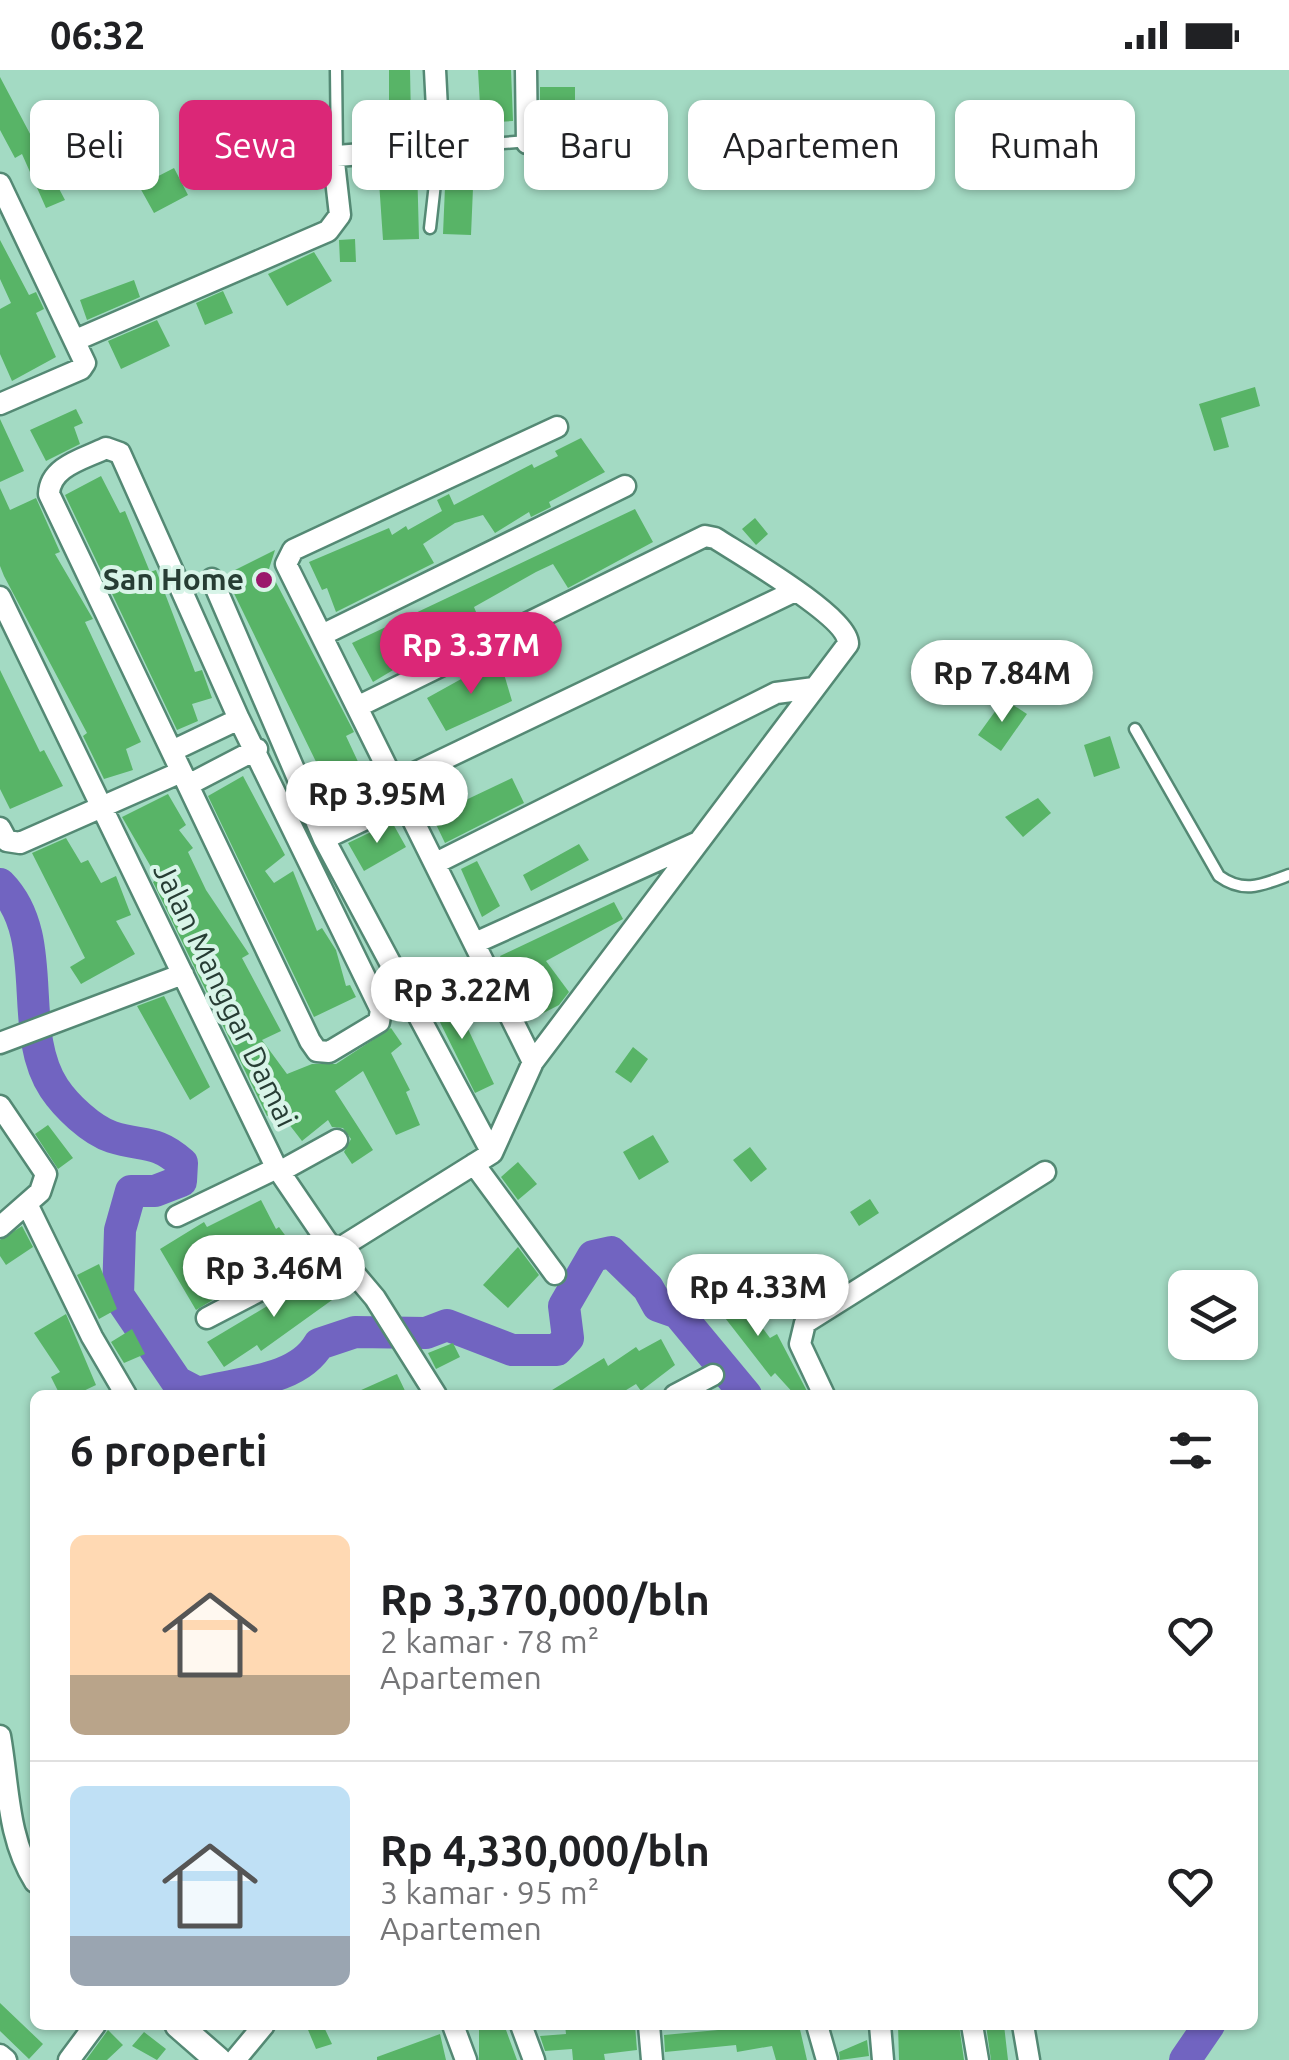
<!DOCTYPE html>
<html lang="id">
<meta charset="utf-8">
<style>
:root{--surface:#fff;--page:#f6f6f6;--text:#202124;--muted:#757577;--line:#e0e0e0;--accent:#db2777}
body{margin:0;font-family:Ubuntu,sans-serif;background:var(--page);color:var(--text);height:100vh;display:flex;flex-direction:column;font-size:38px;white-space:nowrap}
*{box-sizing:border-box;margin:0}
p{font-size:32px;color:var(--muted)}
.icon{flex:none;width:55px;height:55px;fill:none;stroke:currentColor;stroke-width:2;stroke-linecap:round;stroke-linejoin:round}
.map{position:relative;flex:1;overflow:hidden}
.details{position:absolute;left:30px;top:1320px;width:1228px;height:640px;display:flex;flex-direction:column;background:var(--surface);border-radius:15px;box-shadow:0 2px 8px #0004}
.details>*{flex:none}
.banner{position:absolute;left:30px;top:30px;width:1230px;height:90px;display:flex;gap:20px}
.fabs{position:absolute;left:1168px;top:1200px;display:grid;gap:20px}
.fabs a{display:grid;place-items:center;width:90px;height:90px;border-radius:15px;background:var(--surface);box-shadow:0 2px 8px #0004;font-size:50px}
.price{position:absolute;translate:-50% -85px;padding:0 22px;border-radius:35px;background:#fff;color:#222;font-size:32px;line-height:65px;filter:drop-shadow(0 2px 5px #0008)}
.price::after{content:'';position:absolute;left:50%;top:60px;width:30px;height:22px;margin-left:-15px;background:inherit;clip-path:polygon(0 0,100% 0,50% 100%)}
.price.selected{background:var(--accent);color:#fff}
ul{padding:0;list-style:none}
li{display:flex;align-items:center;gap:30px;height:250px;padding:0 40px}
li+li{border-top:2px solid var(--line)}
li span{display:grid;place-items:center;flex:none;width:280px;height:200px;border-radius:15px;color:#555}
li>.icon{margin-inline-start:auto}
span .icon{width:120px;height:120px;fill:#fffc;stroke-width:1}
li b{font-size:42px}
h2{display:flex;justify-content:space-between;align-items:center;height:120px;padding:0 40px;font-size:42px}
.chip{padding:0 35px;border-radius:15px;background:var(--surface);box-shadow:0 2px 8px #0004;font-size:35px;line-height:90px}
.chip.selected{background:var(--accent);color:#fff}
.status{display:flex;justify-content:space-between;align-items:center;height:70px;padding:0 50px;background:var(--surface);direction:ltr}
.status svg{height:28px;fill:currentColor}
.map>svg:first-child{display:block}
.lines{fill:none;stroke-linecap:round;stroke-linejoin:round}
.river{stroke:#7164c1;stroke-width:32}
.building{fill:#58b467}
.service-casing{stroke:#548974;stroke-width:15}
.minor-casing{stroke:#548974;stroke-width:25}
.tertiary-casing{stroke:#548974;stroke-width:30}
.service{stroke:#fff;stroke-width:10}
.minor{stroke:#fff;stroke-width:20}
.tertiary{stroke:#fff;stroke-width:25}
.poi-dot{fill:#9b186c;stroke:#d8f4e8;stroke-width:4}
.labels{text-anchor:middle;stroke-width:8;stroke-linejoin:round;paint-order:stroke}
.poi-label{font-size:30px;font-weight:bold;fill:#273d34;stroke:#d8f4e8;text-anchor:end}
.street-label{font-size:30px;fill:#273d34;stroke:#d8f4e8}
</style>
<div class="status"><b>06:32</b><svg viewBox="0 0 49 12"><path d="M0 12V9h3v3zM5 12V6h3v6zM10 12V3h3v9zM15 12V0h3v12zM26 1h20v11H26zM47 4h2v5h-2z"/></svg></div>
<div class="map">
<svg width="1289" height="1990" viewBox="0 0 1289 1990">
<rect width="100%" height="100%" fill="#a3dac3"/>
<g class="lines">
<path class="river" d="M 0,814 C 53,868 15,958 54,1018 C 66,1036 91,1060 112,1067 C 143,1077 155,1069 182,1093 L 181,1111 L 155,1121 L 131,1121 L 120,1160 L 118,1225 L 177,1312 L 198,1323 C 238,1312 297,1312 319,1274 L 355,1262 L 426,1263 L 447,1255 L 512,1280 L 557,1280 L 568,1268 L 564,1236 L 593,1186 L 611,1182 L 648,1218 L 658,1236 L 678,1243 L 746,1325
M 1185,1990 L 1209,1955"/>
</g>
<path class="building" d="M 389,0 L 410,0 L 411,49 L 389,49 Z
M 478,0 L 511,0 L 513,51 L 481,53 Z
M 0,7 L 65,130 L 46,138 L 22,84 L 15,88 L 0,60 Z
M 540,17 L 575,17 L 575,52 L 540,52 Z
M 452,45 L 475,49 L 472,66 L 452,63 Z
M 376,49 L 382,69 L 360,70 L 356,55 Z
M 417,94 L 419,169 L 383,170 L 378,97 Z
M 174,98 L 188,125 L 154,143 L 139,116 Z
M 445,117 L 473,118 L 471,165 L 443,164 Z
M 355,169 L 356,192 L 340,192 L 339,170 Z
M 0,170 L 29,225 L 36,222 L 44,239 L 36,243 L 56,287 L 12,311 L 0,284 L 0,239 L 11,233 L 0,209 Z
M 314,182 L 332,211 L 287,236 L 268,204 Z
M 134,210 L 140,227 L 87,250 L 80,230 Z
M 223,221 L 233,243 L 205,255 L 196,233 Z
M 157,250 L 170,276 L 121,299 L 108,271 Z
M 1255,317 L 1260,336 L 1221,348 L 1229,377 L 1214,381 L 1199,334 Z
M 76,339 L 83,353 L 74,357 L 80,374 L 46,391 L 30,360 Z
M 0,349 L 24,401 L 0,412 Z
M 581,368 L 605,402 L 549,432 L 551,437 L 531,447 L 529,442 L 495,463 L 483,445 L 455,453 L 423,474 L 434,493 L 336,542 L 327,518 L 322,520 L 309,492 L 389,458 L 392,465 L 406,456 L 408,460 L 442,441 L 437,430 L 449,424 L 454,435 L 532,394 L 534,398 L 558,386 L 555,381 Z
M 101,406 L 120,443 L 125,441 L 150,502 L 156,500 L 195,602 L 202,600 L 212,628 L 192,634 L 198,651 L 177,660 L 65,425 Z
M 0,418 L 10,440 L 36,428 L 60,482 L 55,484 L 93,549 L 85,552 L 141,672 L 126,679 L 133,700 L 104,709 L 83,666 L 87,663 L 4,506 L 0,496 Z
M 635,439 L 653,472 L 568,518 L 553,494 L 536,502 L 474,537 L 483,559 L 454,569 L 452,565 L 373,612 L 352,573 Z
M 755,448 L 768,464 L 756,475 L 742,459 Z
M 275,480 L 269,499 L 354,662 L 346,666 L 374,726 L 360,733 L 357,727 L 340,741 L 225,505 Z
M 501,594 L 512,631 L 446,661 L 427,628 L 472,603 Z
M 0,600 L 40,682 L 44,680 L 63,716 L 10,739 L 0,719 Z
M 1004,629 L 1027,644 L 1001,681 L 978,665 Z
M 1110,666 L 1120,698 L 1094,707 L 1084,675 Z
M 243,706 L 285,785 L 265,801 L 274,813 L 293,801 L 317,861 L 322,858 L 336,880 L 346,916 L 350,915 L 356,927 L 314,947 L 208,726 Z
M 512,708 L 524,733 L 445,773 L 432,746 Z
M 168,724 L 186,755 L 179,760 L 193,778 L 188,782 L 206,820 L 249,884 L 242,888 L 281,961 L 262,970 L 287,1004 L 312,994 L 336,994 L 391,958 L 402,974 L 391,983 L 410,1020 L 406,1022 L 420,1055 L 396,1065 L 363,1001 L 335,1021 L 373,1080 L 352,1094 L 344,1082 L 351,1069 L 343,1058 L 332,1057 L 328,1050 L 302,1071 L 278,1040 L 267,1046 L 153,812 L 158,809 L 122,747 Z
M 1038,728 L 1051,743 L 1023,767 L 1005,747 Z
M 392,752 L 406,777 L 364,801 L 348,773 Z
M 66,768 L 81,793 L 88,790 L 101,813 L 116,806 L 131,845 L 116,851 L 135,884 L 81,914 L 70,897 L 85,888 L 32,783 Z
M 579,774 L 589,790 L 531,821 L 523,805 Z
M 477,791 L 500,836 L 482,847 L 461,799 Z
M 614,832 L 623,849 L 546,891 L 569,922 L 559,935 L 530,950 L 500,886 Z
M 450,921 L 494,1014 L 475,1023 L 431,934 Z
M 164,926 L 210,1017 L 190,1030 L 137,936 Z
M 633,977 L 648,989 L 631,1013 L 615,1002 Z
M 48,1055 L 73,1088 L 58,1099 L 35,1064 Z
M 653,1065 L 669,1092 L 639,1110 L 623,1082 Z
M 750,1077 L 767,1099 L 751,1112 L 733,1090 Z
M 518,1092 L 537,1114 L 518,1130 L 501,1107 Z
M 870,1129 L 879,1143 L 859,1156 L 850,1142 Z
M 261,1130 L 276,1159 L 279,1157 L 296,1180 L 196,1240 L 160,1179 L 204,1152 L 207,1157 Z
M 22,1156 L 33,1177 L 6,1195 L 0,1186 L 0,1170 Z
M 518,1177 L 539,1205 L 508,1238 L 483,1215 Z
M 99,1194 L 117,1239 L 99,1249 L 77,1205 Z
M 324,1202 L 339,1225 L 261,1281 L 257,1275 L 224,1297 L 207,1272 Z
M 728,1212 L 770,1268 L 777,1264 L 809,1325 L 795,1325 L 775,1303 L 771,1307 L 708,1226 Z
M 66,1244 L 96,1315 L 75,1325 L 60,1325 L 51,1307 L 60,1302 L 34,1263 Z
M 132,1259 L 145,1284 L 124,1293 L 111,1272 Z
M 661,1269 L 675,1295 L 641,1321 L 636,1314 L 618,1325 L 544,1325 L 604,1288 L 608,1296 L 636,1277 L 639,1281 Z
M 453,1273 L 460,1287 L 436,1299 L 428,1283 Z
M 397,1304 L 407,1325 L 350,1325 Z
M 0,1933 L 43,1974 L 29,1989 L 0,1961 Z
M 306,1955 L 323,1955 L 332,1974 L 316,1979 Z
M 565,1955 L 635,1955 L 637,1980 L 604,1984 L 605,1990 L 573,1990 L 572,1979 L 545,1981 L 540,1966 L 566,1964 Z
M 771,1955 L 799,1955 L 807,1990 L 776,1990 L 772,1976 L 737,1982 L 736,1975 L 665,1982 L 664,1965 Z
M 898,1955 L 922,1955 L 922,1959 L 959,1955 L 964,1990 L 899,1990 Z
M 986,1955 L 1004,1955 L 1008,1990 L 991,1990 Z
M 479,1958 L 506,1960 L 517,1990 L 479,1990 Z
M 108,1960 L 123,1975 L 107,1990 L 86,1990 Z
M 144,1962 L 166,1979 L 157,1990 L 132,1976 Z
M 440,1964 L 446,1990 L 377,1990 L 377,1987 Z
M 867,1970 L 869,1986 L 840,1990 L 839,1982 Z"/>
<g class="lines">
<defs>
<path id="service" d="M 336,0 L 337,86
M 430,158 L 439,78 L 606,65
M 1135,659 L 1219,806 C 1244,824 1262,815 1289,805"/>
<path id="minor" d="M 526,0 L 527,73
M 0,114 L 85,293 L 81,299 L 0,334
M 76,270 L 328,161 L 340,145 L 334,92 L 337,86 L 439,78 L 435,0
M 106,378 L 120,383 L 239,649 L 381,940 L 379,952 L 329,982 L 317,981 L 310,971 L 49,424 C 50,396 84,389 106,378 Z
M 212,509 L 324,769 L 492,1083
M 0,527 L 275,1095 L 326,1170 L 375,1228 L 436,1325
M 324,564 L 625,416
M 172,681 L 239,649
M 396,712 L 795,521
M 188,715 L 257,679
M 0,758 L 7,771 L 20,773 L 181,702
M 324,769 L 405,730
M 436,793 L 776,623 L 814,618
M 475,873 L 696,773
M 0,973 L 183,904
M 533,992 L 286,494 L 293,480 L 557,357
M 0,1036 L 46,1104 L 40,1122 L 0,1157
M 474,1094 L 555,1204
M 279,1102 L 337,1070
M 27,1134 L 92,1267 L 126,1325
M 177,1146 L 277,1098
M 207,1248 L 335,1181 L 492,1083 L 533,992 L 848,574 C 849,547 741,485 715,468 L 705,466 L 359,636
M 675,1325 L 713,1305
M 824,1325 L 800,1274 L 805,1253 L 1045,1102
M 0,1666 C 9,1717 7,1767 35,1812
M 453,1955 L 466,1990
M 521,1955 L 534,1990
M 649,1955 L 652,1990
M 817,1955 L 827,1990
M 880,1955 L 883,1990
M 972,1955 L 978,1990
M 1023,1955 L 1029,1990
M 0,1985 L 6,1990
M 69,1990 L 95,1955
M 235,1990 L 264,1955"/>
<path id="tertiary" d="M 178,1955 L 218,1990"/>
</defs>
<use href="#service" class="service-casing"/>
<use href="#minor" class="minor-casing"/>
<use href="#tertiary" class="tertiary-casing"/>
<use href="#service" class="service"/>
<use href="#minor" class="minor"/>
<use href="#tertiary" class="tertiary"/>
</g>
<circle class="poi-dot" cx="264" cy="510" r="10"/>
<g class="labels">
<g class="poi-label">
<text x="244" y="520">San Home</text>
</g>
<g class="street-label">
<text transform="translate(225 925) rotate(64)" y="10">Jalan Manggar Damai</text>
</g>
</g>
</svg>
<div class="fabs">
<a><svg class="icon" aria-label="layers" viewBox="0 0 24 24"><path d="M12 4l9 5-9 5-9-5zM3 14l9 5 9-5"/></svg></a>
</div>
<b class="price selected" style="left:471px;top:627px">Rp 3.37M</b>
<b class="price" style="left:1002px;top:655px">Rp 7.84M</b>
<b class="price" style="left:377px;top:776px">Rp 3.95M</b>
<b class="price" style="left:462px;top:972px">Rp 3.22M</b>
<b class="price" style="left:274px;top:1250px">Rp 3.46M</b>
<b class="price" style="left:758px;top:1269px">Rp 4.33M</b>
<div class="banner">
<a class="chip">Beli</a>
<a class="chip selected">Sewa</a>
<a class="chip">Filter</a>
<a class="chip">Baru</a>
<a class="chip">Apartemen</a>
<a class="chip">Rumah</a>
</div>
<section class="details">
<h2>6 properti<svg class="icon" aria-label="filters" viewBox="0 0 24 24"><path d="M4 7h16M4 17h16"/><circle cx="9" cy="7" r="2"/><circle cx="15" cy="17" r="2"/></svg></h2>
<ul>
<li><span style="background:linear-gradient(#ffd9b3 70%,#b9a48a 0)"><svg class="icon" aria-label="home" viewBox="0 0 24 24"><path d="M3 11l9-7 9 7M6 9v11h12V9"/></svg></span><div><b>Rp 3,370,000/bln</b><p>2 kamar · 78 m²</p><p>Apartemen</p></div><svg class="icon" aria-label="heart" viewBox="0 0 24 24"><path d="M12 20l-8-8c-3-5 5-10 8-4 3-6 11-1 8 4z"/></svg></li>
<li><span style="background:linear-gradient(#bfe0f5 75%,#9aa5b1 0)"><svg class="icon" aria-label="home" viewBox="0 0 24 24"><path d="M3 11l9-7 9 7M6 9v11h12V9"/></svg></span><div><b>Rp 4,330,000/bln</b><p>3 kamar · 95 m²</p><p>Apartemen</p></div><svg class="icon" aria-label="heart" viewBox="0 0 24 24"><path d="M12 20l-8-8c-3-5 5-10 8-4 3-6 11-1 8 4z"/></svg></li>
</ul>
</section>
</div>
